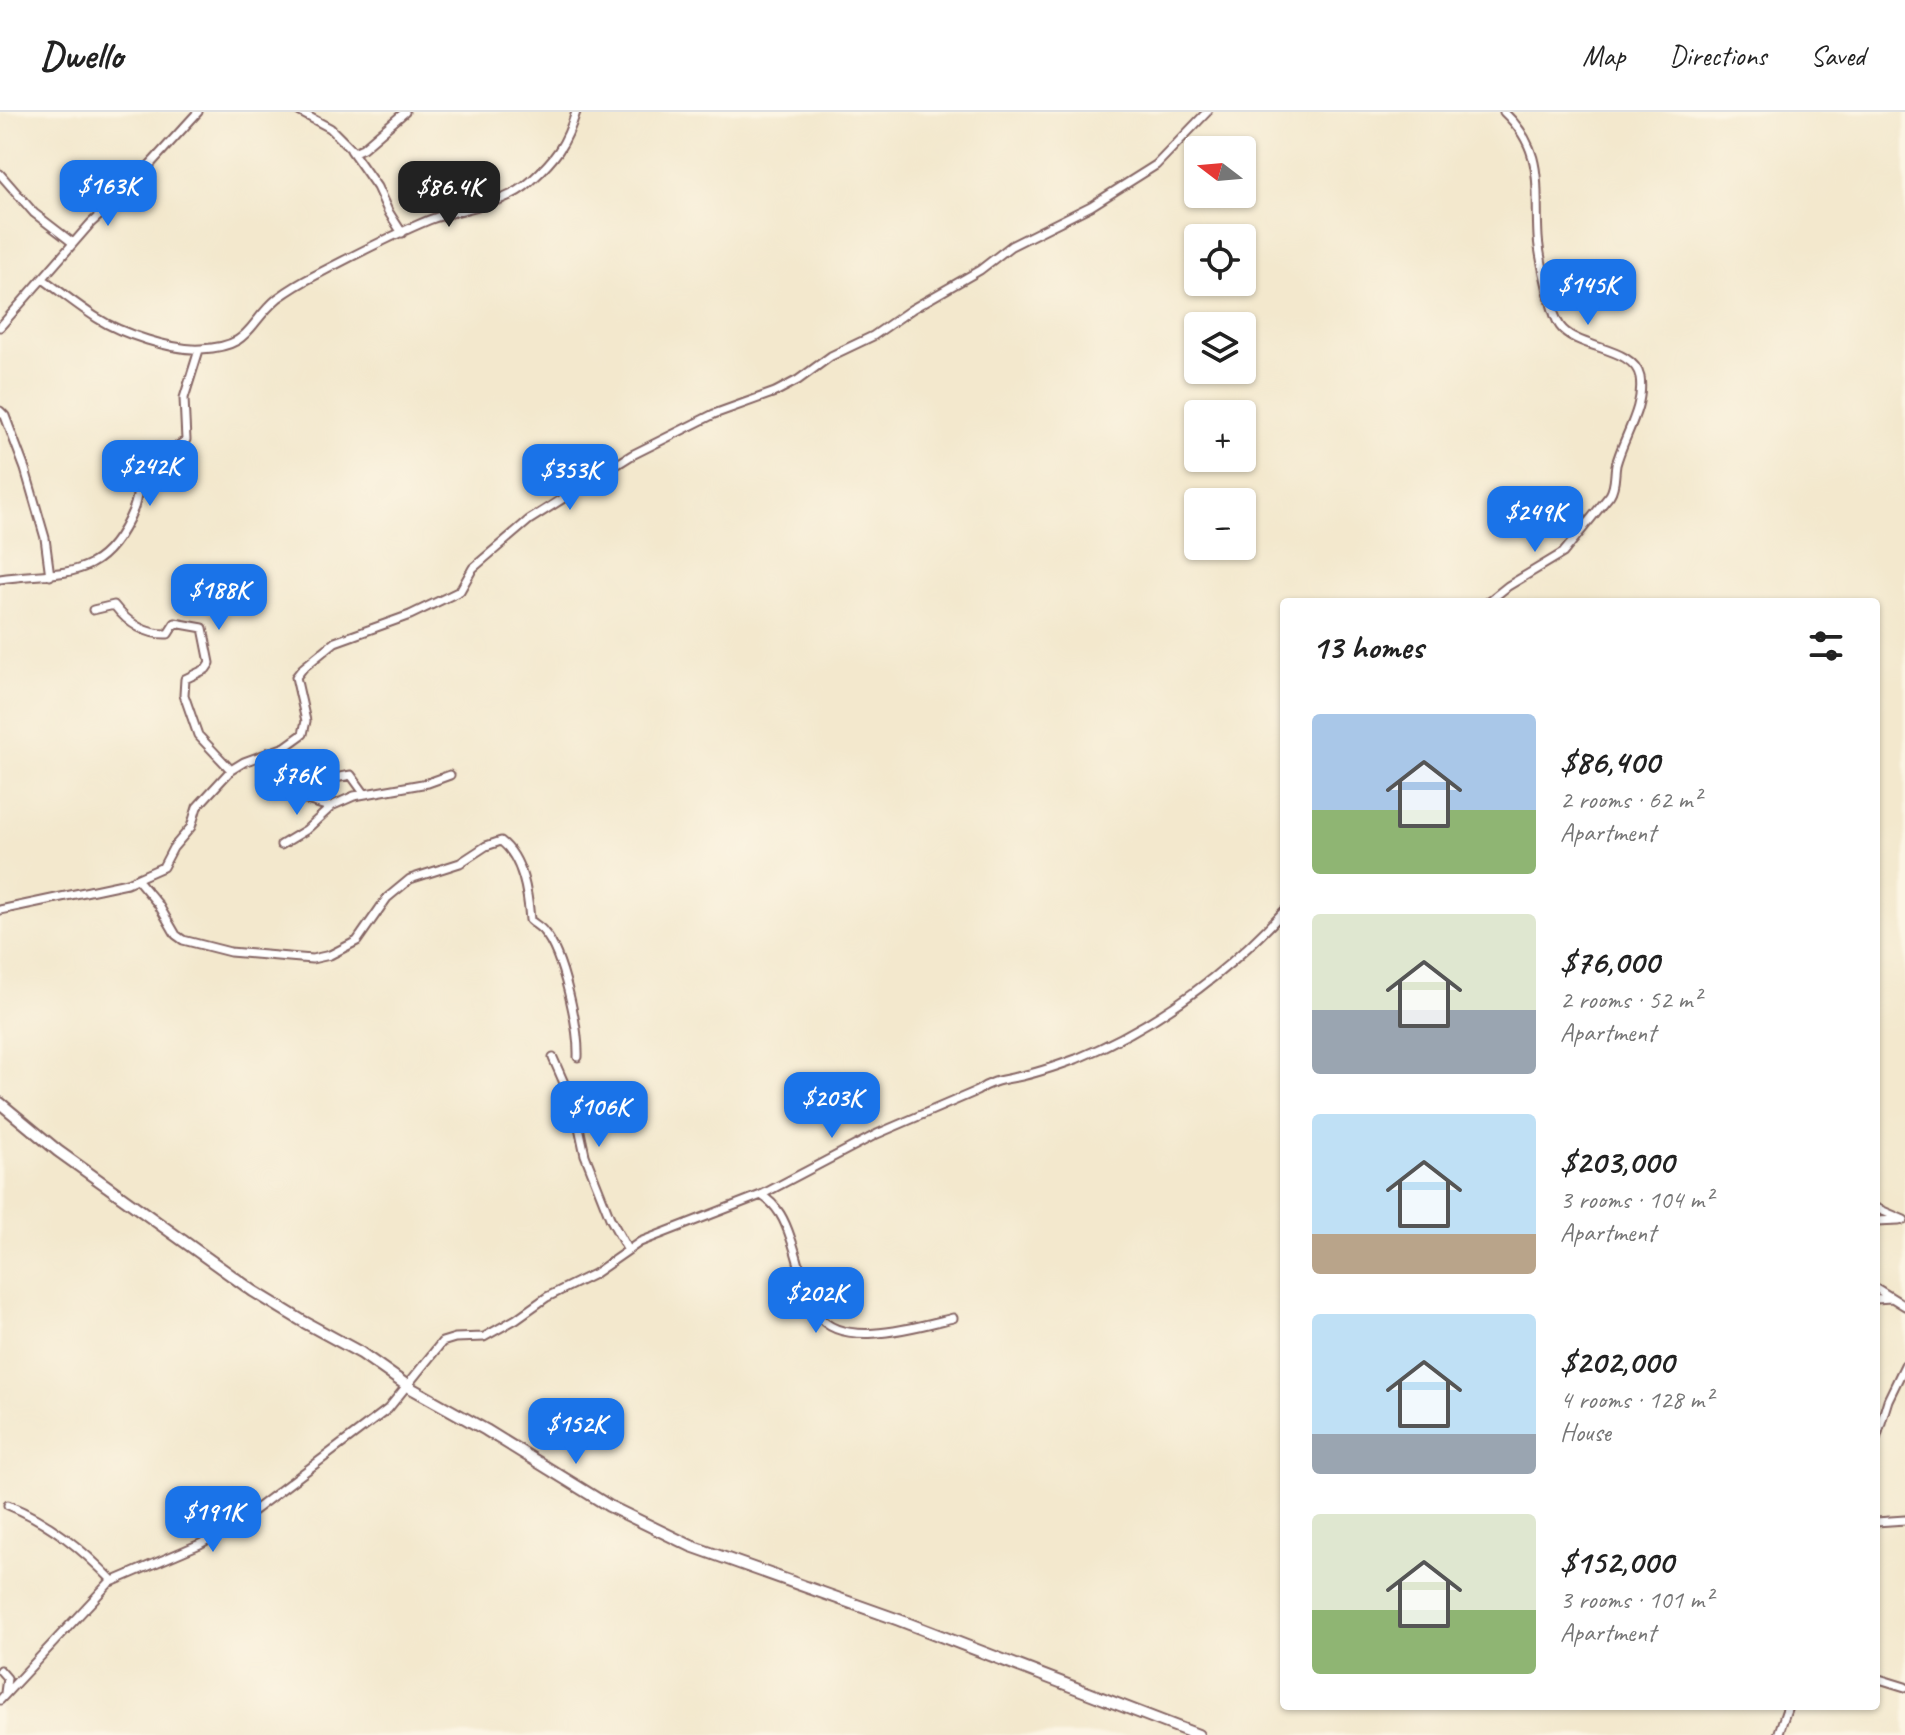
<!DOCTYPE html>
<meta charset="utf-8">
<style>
:root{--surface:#fff;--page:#f6f6f6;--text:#222;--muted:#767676;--line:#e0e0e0;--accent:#1a73e8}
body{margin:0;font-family:Caveat,sans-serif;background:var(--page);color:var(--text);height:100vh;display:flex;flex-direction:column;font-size:30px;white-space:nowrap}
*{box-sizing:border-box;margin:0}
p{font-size:26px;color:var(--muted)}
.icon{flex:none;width:44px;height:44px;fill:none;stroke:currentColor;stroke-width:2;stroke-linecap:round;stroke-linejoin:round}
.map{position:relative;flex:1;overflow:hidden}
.side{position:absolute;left:1280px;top:486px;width:600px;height:1112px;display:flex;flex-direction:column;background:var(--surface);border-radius:8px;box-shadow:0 2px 6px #0004}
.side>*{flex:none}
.needle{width:52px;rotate:286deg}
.tools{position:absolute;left:1184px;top:24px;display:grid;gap:16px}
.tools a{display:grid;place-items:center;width:72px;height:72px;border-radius:8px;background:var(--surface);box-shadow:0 2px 6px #0004;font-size:40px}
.price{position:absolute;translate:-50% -68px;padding:0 18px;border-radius:16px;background:var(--accent);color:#fff;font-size:26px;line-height:52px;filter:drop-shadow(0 2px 4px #0008)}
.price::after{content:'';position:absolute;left:50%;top:48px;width:24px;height:18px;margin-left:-12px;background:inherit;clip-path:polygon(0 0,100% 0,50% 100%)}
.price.current{background:#222;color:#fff}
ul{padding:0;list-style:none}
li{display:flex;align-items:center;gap:24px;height:200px;padding:0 32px}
li span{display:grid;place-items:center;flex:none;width:224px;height:160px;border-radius:8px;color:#555}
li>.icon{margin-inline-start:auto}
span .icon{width:96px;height:96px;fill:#fffc;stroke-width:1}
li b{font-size:34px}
h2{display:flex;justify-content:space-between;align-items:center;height:96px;padding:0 32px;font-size:34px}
header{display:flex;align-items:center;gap:48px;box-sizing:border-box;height:112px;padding:0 40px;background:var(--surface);border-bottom:2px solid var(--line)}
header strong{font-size:38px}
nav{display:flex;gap:44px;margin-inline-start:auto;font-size:28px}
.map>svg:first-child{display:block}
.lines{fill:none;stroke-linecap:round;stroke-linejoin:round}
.minor-casing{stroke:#856564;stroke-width:11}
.secondary-casing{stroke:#856564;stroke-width:14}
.minor{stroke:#fff;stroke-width:7}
.secondary{stroke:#fff;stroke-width:10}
</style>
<header>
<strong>Dwello</strong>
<nav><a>Map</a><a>Directions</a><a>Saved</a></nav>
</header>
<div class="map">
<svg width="1905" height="1623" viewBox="0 0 1905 1623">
<rect width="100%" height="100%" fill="#fcf5e5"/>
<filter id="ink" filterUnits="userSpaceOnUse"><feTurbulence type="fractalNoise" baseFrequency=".0125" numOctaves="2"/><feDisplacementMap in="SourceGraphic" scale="16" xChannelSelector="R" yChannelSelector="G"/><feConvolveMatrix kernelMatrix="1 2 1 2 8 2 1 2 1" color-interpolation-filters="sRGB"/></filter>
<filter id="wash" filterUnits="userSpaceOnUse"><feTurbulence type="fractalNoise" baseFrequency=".006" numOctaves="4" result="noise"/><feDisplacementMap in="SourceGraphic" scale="32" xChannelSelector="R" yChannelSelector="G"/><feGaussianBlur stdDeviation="1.8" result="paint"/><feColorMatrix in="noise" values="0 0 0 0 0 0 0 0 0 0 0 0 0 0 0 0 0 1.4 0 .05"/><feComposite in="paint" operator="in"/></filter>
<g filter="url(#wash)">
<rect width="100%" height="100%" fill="#f3e8cd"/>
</g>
<g filter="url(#ink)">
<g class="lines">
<defs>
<path id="minor" d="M 300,0 L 330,16 L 354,40 L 363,36 L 405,0
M 351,38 L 377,75 L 388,99 L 402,121
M 0,62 L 34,101 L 73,131
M 43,167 C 61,180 78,194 97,206 C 120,221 173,239 201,237 C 253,234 246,213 278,186 C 289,178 302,170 314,164 C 352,144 390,124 429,108 C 461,95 505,94 531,69 C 555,47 566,33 576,0
M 0,215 L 91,111 L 123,82 L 198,0
M 0,299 L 5,304 L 25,357 L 45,426 L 50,464
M 0,467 C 64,458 102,472 133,398 C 140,381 138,361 146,344 L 178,334 L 186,328 L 184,286 L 199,238
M 1488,490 L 1508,474 L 1563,441 L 1610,383 C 1616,373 1614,364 1616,353 C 1623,325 1645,296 1640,265 C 1634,234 1577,238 1560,214 C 1553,204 1551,191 1548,179 C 1544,161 1539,143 1538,125 C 1535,73 1545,39 1504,0
M 93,498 L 114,493 C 127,510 145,523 168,522 L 175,511 L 203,516 L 210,551 L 206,557 L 185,567 L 184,583 L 198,623 L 231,658
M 269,640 L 285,652 L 300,686 L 329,695 L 354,684 L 428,671 L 450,663
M 298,681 L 335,666 L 351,663 L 364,681
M 281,733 L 306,718 L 331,695
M 137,767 L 158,792 L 176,823 L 183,828 L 230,840 L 312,847 L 330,843 L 357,829 L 387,786 L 410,767 L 460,751 L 486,734 L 501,729 C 523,746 528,782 530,808 C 534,812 541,815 544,820 C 563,841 579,917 578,945
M 0,798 L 127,771 L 163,755 L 173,736 L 191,715 L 197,695 L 231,658 L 244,650 L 285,635 L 303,622 L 306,609 L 296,565 L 303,556 L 335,530 L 410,503 L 460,479 L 473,456 L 529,408 L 632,343 L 714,302 L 775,280 L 798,268 L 831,244 L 873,224 L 912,197 L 980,158 L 1011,134 L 1091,94 L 1156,53 L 1207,0
M 553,946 L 575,996 L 585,1043 L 610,1106 L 627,1137
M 761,1083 C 778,1093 785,1109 791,1127 C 800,1151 804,1182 818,1203 C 842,1238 919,1214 953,1206
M 1876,1096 L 1904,1108
M 1876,1109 L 1899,1108
M 1876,1176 L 1905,1194
M 1876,1187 L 1891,1186
M 1876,1327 L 1888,1288 L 1905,1253
M 8,1393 C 50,1410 82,1437 113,1469
M 1876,1410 L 1905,1408
M 0,1558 L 7,1566 L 5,1581
M 1876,1566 L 1905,1575
M 0,1588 L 109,1471 L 200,1432 L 236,1412 L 388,1297 L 442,1230 L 455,1226 L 484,1225 L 516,1207 L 547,1185 L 594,1162 L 640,1130 L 761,1083 L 877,1022 L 977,979 C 991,969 1001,968 1017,965 C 1037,961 1057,954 1076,947 C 1156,914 1226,862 1284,799
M 1778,1623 L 1788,1594"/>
<path id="secondary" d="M 0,991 L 58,1039 L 253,1179 L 304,1210 L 361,1241 L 409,1275 L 486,1318 L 609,1394 L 691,1434 L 899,1508 L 1198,1623"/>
</defs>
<use href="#minor" class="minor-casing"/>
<use href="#secondary" class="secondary-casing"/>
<use href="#minor" class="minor"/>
<use href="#secondary" class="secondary"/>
</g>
</g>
</svg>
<div class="tools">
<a><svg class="needle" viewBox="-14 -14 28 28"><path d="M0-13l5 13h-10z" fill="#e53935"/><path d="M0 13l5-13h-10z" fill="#767676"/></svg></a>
<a><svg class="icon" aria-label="locate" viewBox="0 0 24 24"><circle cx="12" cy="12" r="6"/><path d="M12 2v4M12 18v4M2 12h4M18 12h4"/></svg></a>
<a><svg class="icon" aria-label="layers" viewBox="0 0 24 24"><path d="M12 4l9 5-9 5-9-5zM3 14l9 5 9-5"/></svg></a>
<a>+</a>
<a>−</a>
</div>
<b class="price" style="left:108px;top:116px">$163K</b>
<b class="price current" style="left:449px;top:117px">$86.4K</b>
<b class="price" style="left:1588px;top:215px">$145K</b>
<b class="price" style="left:150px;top:396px">$242K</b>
<b class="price" style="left:570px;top:400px">$353K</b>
<b class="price" style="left:1535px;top:442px">$249K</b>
<b class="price" style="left:219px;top:520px">$188K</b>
<b class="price" style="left:297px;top:705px">$76K</b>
<b class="price" style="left:832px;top:1028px">$203K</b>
<b class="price" style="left:599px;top:1037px">$106K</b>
<b class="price" style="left:816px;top:1223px">$202K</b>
<b class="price" style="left:576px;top:1354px">$152K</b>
<b class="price" style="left:213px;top:1442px">$191K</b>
<section class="side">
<h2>13 homes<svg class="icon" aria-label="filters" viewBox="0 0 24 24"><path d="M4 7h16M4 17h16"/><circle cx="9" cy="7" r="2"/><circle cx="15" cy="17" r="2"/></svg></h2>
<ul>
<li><span style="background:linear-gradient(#a9c7e8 60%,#8fb573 0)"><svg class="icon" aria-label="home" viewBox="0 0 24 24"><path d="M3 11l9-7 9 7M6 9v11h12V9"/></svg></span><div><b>$86,400</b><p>2 rooms · 62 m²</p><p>Apartment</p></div></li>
<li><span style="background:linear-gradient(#dfe7d0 60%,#9aa5b1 0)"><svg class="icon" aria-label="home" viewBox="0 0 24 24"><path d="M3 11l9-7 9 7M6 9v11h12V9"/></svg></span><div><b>$76,000</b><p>2 rooms · 52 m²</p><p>Apartment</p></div></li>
<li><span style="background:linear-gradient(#bfe0f5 75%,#b9a48a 0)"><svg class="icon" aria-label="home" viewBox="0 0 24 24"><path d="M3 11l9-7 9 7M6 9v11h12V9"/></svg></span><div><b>$203,000</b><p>3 rooms · 104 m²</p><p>Apartment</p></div></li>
<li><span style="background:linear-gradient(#bfe0f5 75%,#9aa5b1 0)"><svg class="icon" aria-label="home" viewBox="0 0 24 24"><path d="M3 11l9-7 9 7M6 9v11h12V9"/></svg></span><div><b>$202,000</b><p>4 rooms · 128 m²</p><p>House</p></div></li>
<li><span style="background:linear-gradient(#dfe7d0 60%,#8fb573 0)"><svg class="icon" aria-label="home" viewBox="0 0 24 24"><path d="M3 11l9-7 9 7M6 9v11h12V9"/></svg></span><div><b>$152,000</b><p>3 rooms · 101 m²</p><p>Apartment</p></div></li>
</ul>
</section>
</div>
